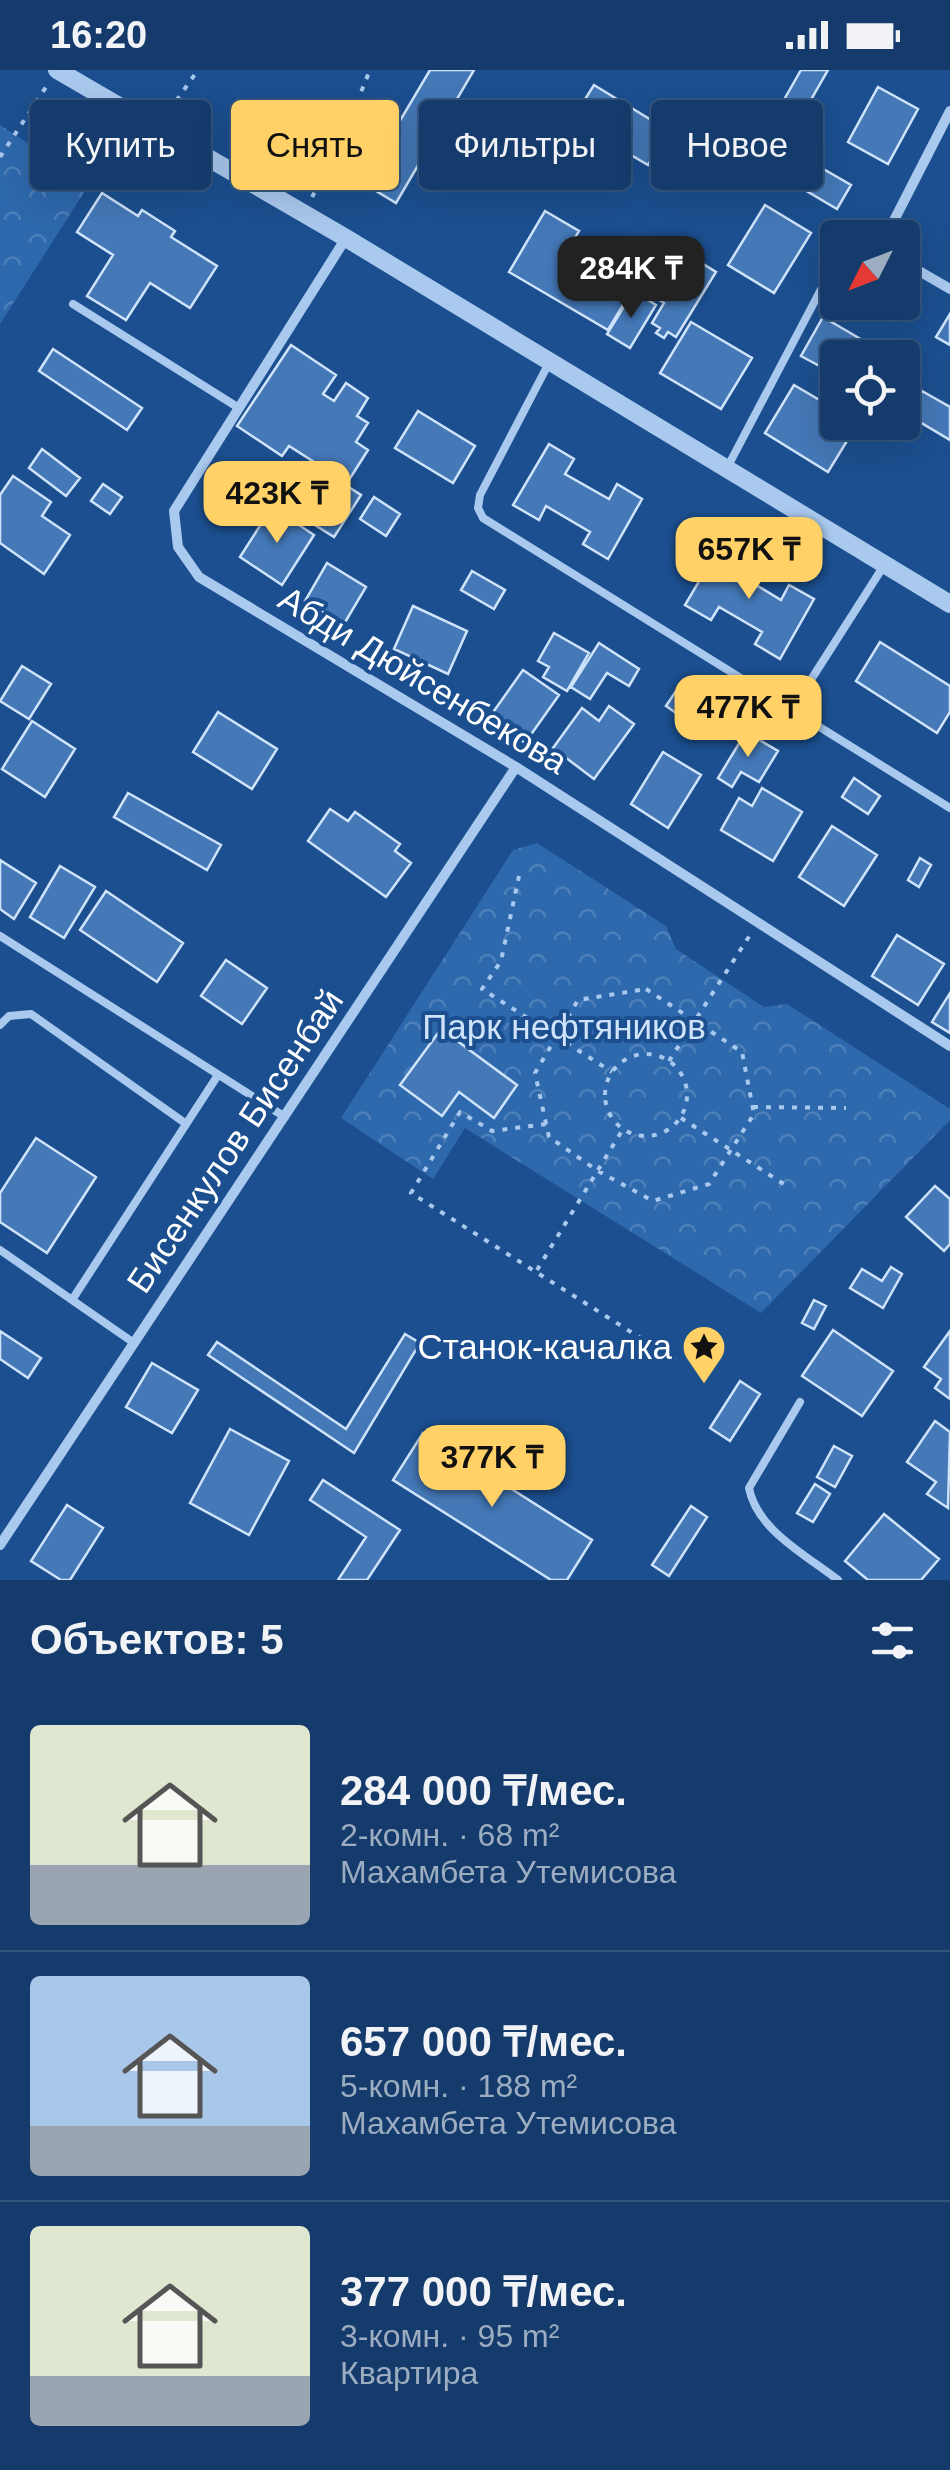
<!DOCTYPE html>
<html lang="ru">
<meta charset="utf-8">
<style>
:root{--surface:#143b6b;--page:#1d4271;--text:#f1f3f6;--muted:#9dadc1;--line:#33557e;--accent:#ffd166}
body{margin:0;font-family:Helvetica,sans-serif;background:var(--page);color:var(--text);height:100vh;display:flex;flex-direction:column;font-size:38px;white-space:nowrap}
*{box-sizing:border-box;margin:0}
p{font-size:32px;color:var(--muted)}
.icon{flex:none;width:55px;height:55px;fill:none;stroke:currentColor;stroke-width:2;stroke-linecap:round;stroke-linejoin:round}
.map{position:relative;height:1510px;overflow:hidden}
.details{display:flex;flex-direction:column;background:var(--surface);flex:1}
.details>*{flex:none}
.top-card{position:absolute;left:30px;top:30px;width:890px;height:90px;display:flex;gap:20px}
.needle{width:65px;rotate:228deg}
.buttons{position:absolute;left:820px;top:150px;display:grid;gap:20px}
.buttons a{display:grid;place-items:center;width:100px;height:100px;border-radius:10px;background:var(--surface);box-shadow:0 10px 40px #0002,0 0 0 2px var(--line);font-size:50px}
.price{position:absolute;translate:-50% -85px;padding:0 22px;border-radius:20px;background:var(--accent);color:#111;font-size:32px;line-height:65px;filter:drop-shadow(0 2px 5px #0008)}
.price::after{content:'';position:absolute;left:50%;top:60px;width:30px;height:22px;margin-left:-15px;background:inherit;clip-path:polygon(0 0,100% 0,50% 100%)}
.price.on{background:#222;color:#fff}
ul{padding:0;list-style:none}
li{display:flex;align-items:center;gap:30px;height:250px;padding:0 30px}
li+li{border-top:2px solid var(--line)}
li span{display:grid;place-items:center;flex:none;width:280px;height:200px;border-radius:10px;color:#555}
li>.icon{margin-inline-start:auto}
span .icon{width:120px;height:120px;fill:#fffc;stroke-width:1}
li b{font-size:42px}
h2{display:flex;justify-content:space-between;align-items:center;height:120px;padding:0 30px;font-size:42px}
.tag{padding:0 35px;border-radius:10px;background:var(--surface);box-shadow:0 10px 40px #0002,0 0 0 2px var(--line);font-size:35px;line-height:90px}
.tag.on{background:var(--accent);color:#111}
.status{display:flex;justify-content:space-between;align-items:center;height:70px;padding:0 50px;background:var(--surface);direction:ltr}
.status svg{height:28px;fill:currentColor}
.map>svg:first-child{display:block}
.park{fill:url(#park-crowns)}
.building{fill:#4478b7;stroke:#cfe3fa;stroke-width:2.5}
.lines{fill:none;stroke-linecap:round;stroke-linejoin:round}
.path{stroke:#a9c9ee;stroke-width:4;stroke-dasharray:5 8;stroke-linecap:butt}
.service{stroke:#a9c9ee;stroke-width:8}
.minor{stroke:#a9c9ee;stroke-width:10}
.tertiary{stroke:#a9c9ee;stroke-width:18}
.labels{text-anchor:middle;stroke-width:8;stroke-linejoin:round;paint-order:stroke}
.street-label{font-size:35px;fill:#fff;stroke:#1b4f8f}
.park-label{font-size:35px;fill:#cfe3fa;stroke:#1b4f8f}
.poi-label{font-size:35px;fill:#fff;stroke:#1b4f8f;text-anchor:end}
</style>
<div class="status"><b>16:20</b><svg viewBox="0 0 49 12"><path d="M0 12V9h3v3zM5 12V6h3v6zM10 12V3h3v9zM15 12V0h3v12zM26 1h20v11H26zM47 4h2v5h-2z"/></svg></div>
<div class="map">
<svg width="950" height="1510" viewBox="0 0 950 1510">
<defs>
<pattern id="park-crowns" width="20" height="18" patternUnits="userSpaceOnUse" patternTransform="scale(2.5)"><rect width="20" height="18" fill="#2e69ad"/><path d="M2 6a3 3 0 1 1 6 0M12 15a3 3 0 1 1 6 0" fill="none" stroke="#4d80b9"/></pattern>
</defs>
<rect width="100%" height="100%" fill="#1b4f8f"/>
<path class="park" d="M 0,55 L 90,113 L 0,254 Z
M 537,773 L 666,856 L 676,879 L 764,937 L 787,934 L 950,1039 L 950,1050 L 761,1243 L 465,1058 L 433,1109 L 341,1048 L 513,780 Z"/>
<path class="building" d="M 430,0 L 474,0 L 396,133 L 363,113 Z
M 801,0 L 828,0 L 793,61 L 773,49 Z
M 594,15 L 669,61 L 648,95 L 572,50 Z
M 878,17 L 918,39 L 888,94 L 848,72 Z
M 728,40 L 771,65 L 753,96 L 709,71 Z
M 806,89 L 851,115 L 837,139 L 793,113 Z
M 102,123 L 138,146 L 142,140 L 175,161 L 171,167 L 217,196 L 190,238 L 150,213 L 126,250 L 87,226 L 113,185 L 77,162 Z
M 765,135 L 811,163 L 774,223 L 728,195 Z
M 545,141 L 579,161 L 567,181 L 604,202 L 615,184 L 644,200 L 608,260 L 509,202 Z
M 679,179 L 716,202 L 676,267 L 668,262 L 664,268 L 656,263 L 660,258 L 652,253 L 664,233 L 651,225 Z
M 640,225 L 656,235 L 630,278 L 607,264 L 628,230 L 634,234 Z
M 950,244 L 950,275 L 936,267 Z
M 823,247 L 893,288 L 838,288 L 838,306 L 801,286 Z
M 691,252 L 752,288 L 721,339 L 660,303 Z
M 291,275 L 336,305 L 323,324 L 334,331 L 346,313 L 368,328 L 357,346 L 368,353 L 356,372 L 368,380 L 347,413 L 289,376 L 282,386 L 237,356 Z
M 53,279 L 142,338 L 127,360 L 39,301 Z
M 794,315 L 838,341 L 838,352 L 858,353 L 828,402 L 765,363 Z
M 922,321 L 950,337 L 950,370 L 908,345 Z
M 418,341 L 475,376 L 453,413 L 395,378 Z
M 549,374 L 574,389 L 565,404 L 609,429 L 617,414 L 642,429 L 608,489 L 583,474 L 590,462 L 546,436 L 539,450 L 513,435 Z
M 42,379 L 80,408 L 66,426 L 29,398 Z
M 13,406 L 51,432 L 42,446 L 70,465 L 44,504 L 0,473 L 0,425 Z
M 331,406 L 361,425 L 334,467 L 304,448 Z
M 103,414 L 122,427 L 110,444 L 91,431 Z
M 374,427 L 400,444 L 386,466 L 360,449 Z
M 272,437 L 314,465 L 282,515 L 240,487 Z
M 721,474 L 747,489 L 738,504 L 781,530 L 789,515 L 814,529 L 780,589 L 755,574 L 762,562 L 719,537 L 711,550 L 685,535 Z
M 327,493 L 366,517 L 344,554 L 305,531 Z
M 472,501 L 505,520 L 494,539 L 461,520 Z
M 413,536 L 467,561 L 448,604 L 394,579 Z
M 554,563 L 589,583 L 567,621 L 543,607 L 549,597 L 538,591 Z
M 880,572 L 950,616 L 950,642 L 937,663 L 856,611 Z
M 599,573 L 639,599 L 629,616 L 607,603 L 590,629 L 571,617 Z
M 22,596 L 51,614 L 29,649 L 0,631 Z
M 523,600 L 559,625 L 525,673 L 489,648 Z
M 676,621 L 693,633 L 683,648 L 666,636 Z
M 609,636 L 634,654 L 594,709 L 553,678 L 582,638 L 599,651 Z
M 218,642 L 277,679 L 252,719 L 193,682 Z
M 32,651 L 75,679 L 45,727 L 2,699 Z
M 746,662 L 778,681 L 759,712 L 741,702 L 732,717 L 718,708 Z
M 663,682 L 701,705 L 668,758 L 631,734 Z
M 854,708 L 880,726 L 868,744 L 842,727 Z
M 762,718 L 802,742 L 773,791 L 721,760 L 739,728 L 752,736 Z
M 128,723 L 221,775 L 207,800 L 114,747 Z
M 330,739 L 348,751 L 355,742 L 400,774 L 395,781 L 411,793 L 386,827 L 308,771 Z
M 832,756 L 877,785 L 844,836 L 799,807 Z
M 920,788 L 931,795 L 919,817 L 908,810 Z
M 0,790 L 36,813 L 14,849 L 0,839 Z
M 60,796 L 95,817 L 64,868 L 30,847 Z
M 106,821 L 183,873 L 157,912 L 80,860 Z
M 897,865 L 944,894 L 918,935 L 872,906 Z
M 226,890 L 267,918 L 242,954 L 201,926 Z
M 950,923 L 950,963 L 932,952 Z
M 441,959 L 517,1015 L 494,1048 L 459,1022 L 442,1046 L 400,1015 Z
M 36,1068 L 96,1107 L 47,1183 L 0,1152 L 0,1123 Z
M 935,1116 L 950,1129 L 950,1174 L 944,1181 L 906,1147 Z
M 891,1197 L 902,1204 L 883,1238 L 850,1218 L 862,1199 L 882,1211 Z
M 814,1230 L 826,1236 L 814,1259 L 802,1253 Z
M 833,1260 L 893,1301 L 862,1346 L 802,1306 Z
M 0,1261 L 41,1288 L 28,1308 L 0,1289 Z
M 950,1261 L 950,1329 L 935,1318 L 941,1309 L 924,1297 Z
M 405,1264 L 420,1273 L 354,1383 L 208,1285 L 217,1272 L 346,1359 Z
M 152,1293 L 198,1320 L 172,1363 L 126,1337 Z
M 740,1311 L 760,1324 L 730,1371 L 710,1358 Z
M 935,1351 L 950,1362 L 948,1438 L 927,1424 L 936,1412 L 907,1392 Z
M 230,1359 L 289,1391 L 249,1465 L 190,1433 Z
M 423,1363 L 592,1470 L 567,1510 L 551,1510 L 393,1410 Z
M 834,1376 L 852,1386 L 835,1417 L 817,1407 Z
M 323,1410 L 400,1460 L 367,1510 L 338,1510 L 366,1467 L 310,1430 Z
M 815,1414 L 830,1424 L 813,1452 L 797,1443 Z
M 67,1435 L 103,1458 L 70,1510 L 61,1510 L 31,1491 Z
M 691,1436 L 707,1447 L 669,1506 L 652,1495 Z
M 884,1444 L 939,1489 L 921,1510 L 868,1510 L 845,1491 Z"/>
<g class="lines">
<path class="path" d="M 169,41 L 198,0
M 0,87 L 46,17
M 312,127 L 334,88 L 370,0
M 519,806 L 501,891 L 482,919 L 612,1002
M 646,919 L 742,982 L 754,1044 L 709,1114 L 653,1131 L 598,1101 L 549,1067 L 535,1003 L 578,930 Z
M605 1025a41 41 0 1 1 82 0a41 41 0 1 1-82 0Z
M 669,991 L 750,865
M 753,1037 L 846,1038
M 681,1048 L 790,1118
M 546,1054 L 492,1061 L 460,1042 L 411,1123 L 680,1293
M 537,1200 L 623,1059"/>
<path class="service" d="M 73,234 L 239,338
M 550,291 L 480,425 L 478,438 L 483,448 L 950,738
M 727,398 L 838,187
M 791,641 L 883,497
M 0,866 L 285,1047
M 0,955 L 9,946 L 31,944 L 185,1053
M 0,1180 L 134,1273
M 72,1230 L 218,1005
M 800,1332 L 749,1418 C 757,1460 806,1485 838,1510"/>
<path class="minor" d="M 346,168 L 174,441 L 178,477 L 199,507 L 516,697 L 950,976
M 885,168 L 950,41
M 902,191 L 950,219
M 0,1475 L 516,697"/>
<path class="tertiary" d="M 57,0 L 346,168 L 950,534"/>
</g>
<defs>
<symbol id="sight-pin" viewBox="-11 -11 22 30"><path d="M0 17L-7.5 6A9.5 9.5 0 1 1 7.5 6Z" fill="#ffd166" stroke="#1b4f8f"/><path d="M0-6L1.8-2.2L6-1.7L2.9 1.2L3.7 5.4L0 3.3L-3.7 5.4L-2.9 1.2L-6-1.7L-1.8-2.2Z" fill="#111"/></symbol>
</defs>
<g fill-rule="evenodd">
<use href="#sight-pin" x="679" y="1252" width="50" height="68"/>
</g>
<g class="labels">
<g class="street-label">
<text transform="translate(423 610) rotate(31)" y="12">Абди Дюйсенбекова</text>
<text transform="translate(235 1071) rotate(-56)" y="12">Бисенкулов Бисенбай</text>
</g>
<g class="park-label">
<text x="564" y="969">Парк нефтяников</text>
</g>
<g class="poi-label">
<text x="672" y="1289">Станок-качалка</text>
</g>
</g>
</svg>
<div class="buttons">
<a><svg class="needle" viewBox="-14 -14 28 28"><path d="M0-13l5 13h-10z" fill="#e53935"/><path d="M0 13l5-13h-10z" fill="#9dadc1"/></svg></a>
<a><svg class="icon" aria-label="locate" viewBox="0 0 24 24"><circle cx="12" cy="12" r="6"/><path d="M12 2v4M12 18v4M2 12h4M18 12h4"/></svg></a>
</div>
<b class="price on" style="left:631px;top:251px">284K ₸</b>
<b class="price" style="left:277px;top:476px">423K ₸</b>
<b class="price" style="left:749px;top:532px">657K ₸</b>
<b class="price" style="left:748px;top:690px">477K ₸</b>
<b class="price" style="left:492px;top:1440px">377K ₸</b>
<div class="top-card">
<a class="tag">Купить</a>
<a class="tag on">Снять</a>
<a class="tag">Фильтры</a>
<a class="tag">Новое</a>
</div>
</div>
<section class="details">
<h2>Объектов: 5<svg class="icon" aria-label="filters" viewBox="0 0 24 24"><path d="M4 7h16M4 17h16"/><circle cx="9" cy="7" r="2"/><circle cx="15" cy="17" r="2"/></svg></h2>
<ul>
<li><span style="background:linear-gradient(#dfe7d0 70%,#9aa5b1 0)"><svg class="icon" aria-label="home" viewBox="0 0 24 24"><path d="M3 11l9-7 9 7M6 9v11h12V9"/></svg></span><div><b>284 000 ₸/мес.</b><p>2-комн. · 68 m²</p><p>Махамбета Утемисова</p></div></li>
<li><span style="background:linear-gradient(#a9c7e8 75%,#9aa5b1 0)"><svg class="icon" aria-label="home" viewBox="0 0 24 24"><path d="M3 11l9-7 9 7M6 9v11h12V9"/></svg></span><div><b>657 000 ₸/мес.</b><p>5-комн. · 188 m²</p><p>Махамбета Утемисова</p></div></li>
<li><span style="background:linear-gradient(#dfe7d0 75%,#9aa5b1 0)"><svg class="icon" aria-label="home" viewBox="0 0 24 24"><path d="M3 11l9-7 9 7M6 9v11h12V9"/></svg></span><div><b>377 000 ₸/мес.</b><p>3-комн. · 95 m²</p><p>Квартира</p></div></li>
</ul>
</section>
